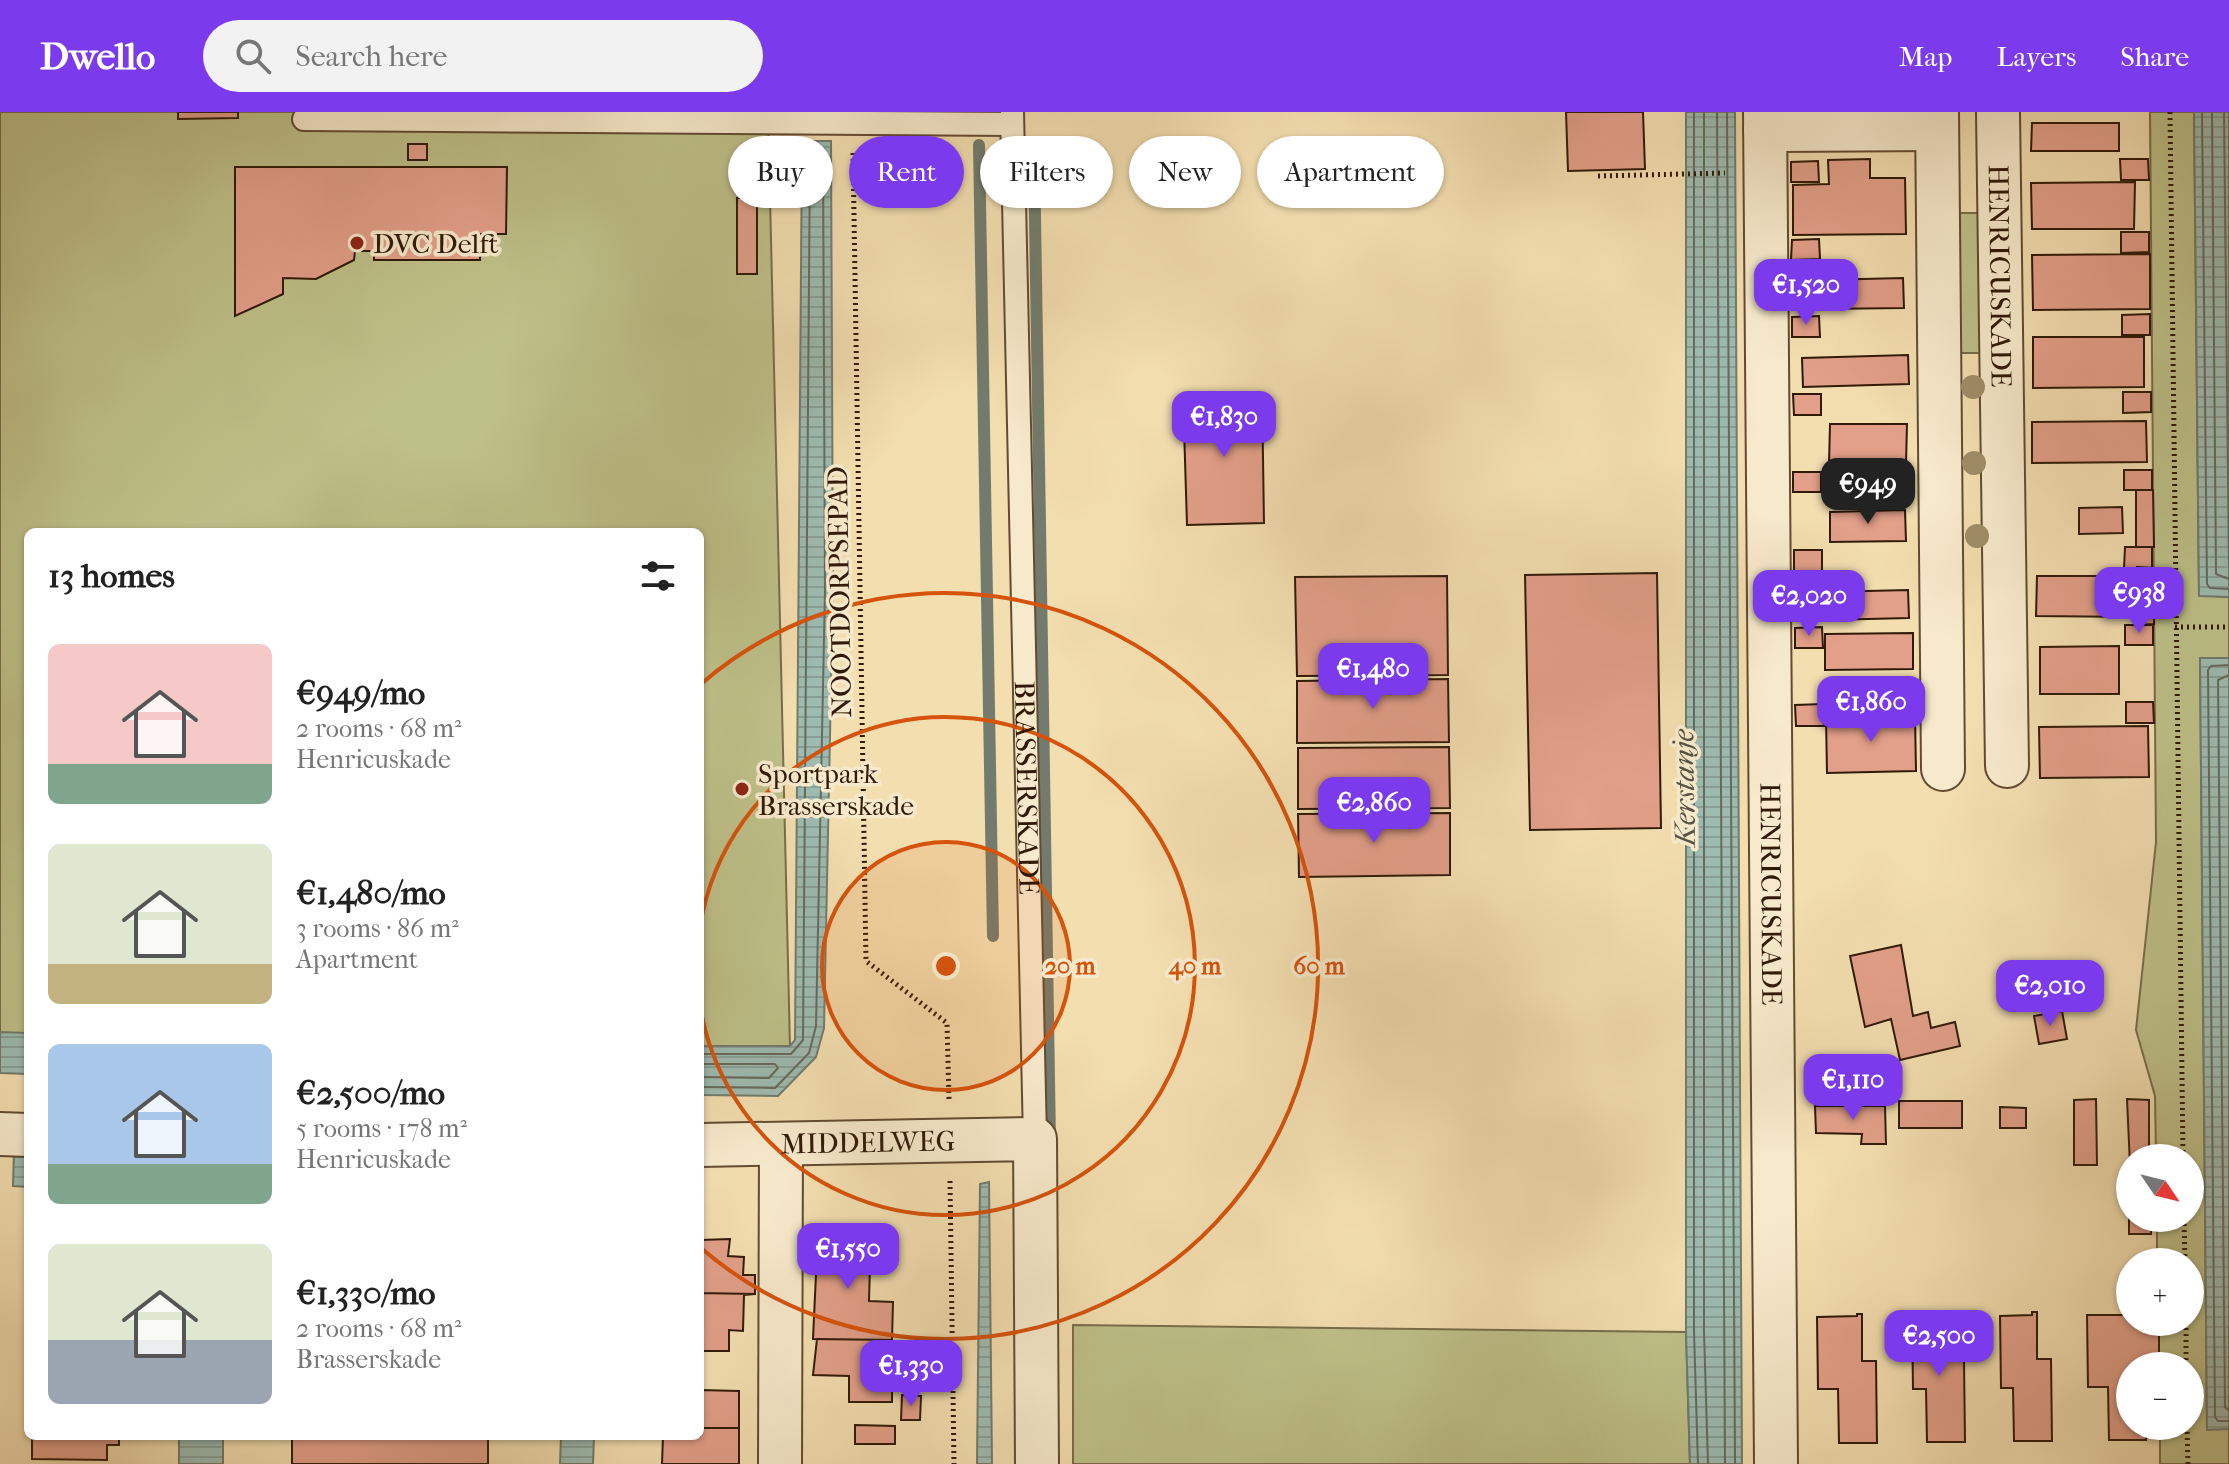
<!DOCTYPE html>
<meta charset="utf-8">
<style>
:root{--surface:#fff;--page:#f2f2f2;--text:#222;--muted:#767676;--accent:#7c3aed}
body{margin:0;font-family:"IM FELL French Canon",serif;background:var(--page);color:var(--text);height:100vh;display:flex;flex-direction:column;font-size:30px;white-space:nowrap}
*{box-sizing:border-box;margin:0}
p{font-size:26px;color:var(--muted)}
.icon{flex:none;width:44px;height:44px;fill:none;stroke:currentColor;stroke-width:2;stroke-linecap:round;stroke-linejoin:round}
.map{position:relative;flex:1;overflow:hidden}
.details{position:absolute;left:24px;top:416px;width:680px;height:912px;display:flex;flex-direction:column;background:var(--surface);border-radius:12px;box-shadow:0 2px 6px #0004}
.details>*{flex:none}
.guide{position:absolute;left:728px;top:24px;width:760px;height:72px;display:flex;gap:16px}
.needle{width:52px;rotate:125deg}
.controls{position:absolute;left:2116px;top:1032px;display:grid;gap:16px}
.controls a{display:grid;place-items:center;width:88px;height:88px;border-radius:50%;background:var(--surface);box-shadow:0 2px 6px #0004;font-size:40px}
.price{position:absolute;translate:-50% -68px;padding:0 18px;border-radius:16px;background:var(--accent);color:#fff;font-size:26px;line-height:52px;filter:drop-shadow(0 2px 4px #0008)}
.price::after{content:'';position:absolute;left:50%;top:48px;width:24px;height:18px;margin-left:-12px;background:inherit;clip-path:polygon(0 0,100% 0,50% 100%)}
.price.selected{background:#222;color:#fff}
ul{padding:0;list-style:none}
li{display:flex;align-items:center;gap:24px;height:200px;padding:0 24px}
li span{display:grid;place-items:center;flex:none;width:224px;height:160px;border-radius:12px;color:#555}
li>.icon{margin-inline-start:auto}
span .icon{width:96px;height:96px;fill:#fffc;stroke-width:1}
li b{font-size:34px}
h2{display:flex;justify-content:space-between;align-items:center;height:96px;padding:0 24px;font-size:34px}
.tag{padding:0 28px;border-radius:36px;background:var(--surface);box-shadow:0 2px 6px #0004;font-size:28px;line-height:72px}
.tag.selected{background:var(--accent);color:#fff}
header{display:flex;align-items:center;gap:48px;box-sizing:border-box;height:112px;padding:0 40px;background:var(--accent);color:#fff}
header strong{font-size:38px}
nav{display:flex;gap:44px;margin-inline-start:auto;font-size:28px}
.search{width:560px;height:72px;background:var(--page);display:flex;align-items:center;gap:20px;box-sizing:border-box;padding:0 28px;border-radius:44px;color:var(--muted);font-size:30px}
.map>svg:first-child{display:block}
.green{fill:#bec089;stroke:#786d48;stroke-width:2}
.water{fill:url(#water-rules);stroke:#727b6d;stroke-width:2}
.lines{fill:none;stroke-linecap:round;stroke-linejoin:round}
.shore{stroke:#676a5c;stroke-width:2}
.stream{stroke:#727b6d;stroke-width:12}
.building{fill:#e29f89;stroke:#311a08;stroke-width:2}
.service-casing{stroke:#624b32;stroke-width:26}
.minor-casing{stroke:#624b32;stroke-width:46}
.path{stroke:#311a08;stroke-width:5;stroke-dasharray:2 4;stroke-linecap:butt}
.service{stroke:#f7eacc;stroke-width:22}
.minor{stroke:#f7eacc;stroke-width:42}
.tree{fill:#9f8e69}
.ring{fill:none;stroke:#d6530c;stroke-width:4}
.poi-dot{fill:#8f2418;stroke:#f7eacc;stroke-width:3}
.labels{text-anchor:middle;stroke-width:7;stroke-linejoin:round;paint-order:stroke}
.poi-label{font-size:28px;fill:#311a08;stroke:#f7eacc;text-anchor:start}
.street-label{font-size:28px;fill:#311a08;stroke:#f7eacc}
.water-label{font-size:30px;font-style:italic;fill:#575243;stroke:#f7eacc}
.centre{fill:#d6530c;stroke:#f7eacc;stroke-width:4}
.ring-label{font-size:24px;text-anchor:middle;font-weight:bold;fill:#d6530c;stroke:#f7eacc;stroke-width:7;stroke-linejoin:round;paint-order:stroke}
</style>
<header>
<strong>Dwello</strong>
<div class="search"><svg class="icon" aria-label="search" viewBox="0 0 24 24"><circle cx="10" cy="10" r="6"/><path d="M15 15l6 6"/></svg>Search here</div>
<nav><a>Map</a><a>Layers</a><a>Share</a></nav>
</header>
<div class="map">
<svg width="2229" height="1352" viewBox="0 0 2229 1352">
<defs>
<pattern id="water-rules" width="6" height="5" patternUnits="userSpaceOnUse" patternTransform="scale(2)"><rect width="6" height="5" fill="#9dbbb1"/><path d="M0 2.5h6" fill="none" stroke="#88a097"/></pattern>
</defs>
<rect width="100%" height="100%" fill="#f3deb0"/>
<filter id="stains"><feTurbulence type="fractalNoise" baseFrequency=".0025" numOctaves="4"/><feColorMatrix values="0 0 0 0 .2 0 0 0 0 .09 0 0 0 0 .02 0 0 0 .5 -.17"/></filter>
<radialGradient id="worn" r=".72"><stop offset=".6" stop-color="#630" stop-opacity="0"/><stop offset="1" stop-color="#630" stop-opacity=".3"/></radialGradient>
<path class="green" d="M 0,0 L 768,0 L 790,936 L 700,936 L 700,420 L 28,420 L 28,935 L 0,935 Z
M 2150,0 L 2194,0 L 2199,483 L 2229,485 L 2229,546 L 2200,547 L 2207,1317 L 2229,1317 L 2229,1352 L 2160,1352 L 2160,1314 L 2190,1314 L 2190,1254 L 2159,1254 L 2158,1210 L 2190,1210 L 2190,1150 L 2157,1150 L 2157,1106 L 2190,1106 L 2190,1046 L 2156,1046 L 2155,984 L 2136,918 L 2156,730 Z
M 1954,101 L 1987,101 L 1988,241 L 1956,241 Z
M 1073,1213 L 1686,1220 L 1690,1352 L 1073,1352 Z"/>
<path class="water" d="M 1686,0 L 1735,0 L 1742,1352 L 1690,1352 L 1686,1220 Z
M 2194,0 L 2229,0 L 2229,485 L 2199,484 Z
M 802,29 L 831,29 L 833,478 L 824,916 L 816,945 L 778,984 L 700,983 L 700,934 L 790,934 L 795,928 Z
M 2200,546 L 2229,546 L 2229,1317 L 2207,1318 Z
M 0,920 L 28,921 L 28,962 L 0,961 Z
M 14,1039 L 28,1040 L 28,1075 L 13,1074 Z
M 989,1070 L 992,1352 L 977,1352 L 980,1072 Z
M 179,1324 L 223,1324 L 223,1352 L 179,1352 Z
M 561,1324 L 594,1324 L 593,1352 L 560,1352 Z"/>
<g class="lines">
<path class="shore" d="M 1694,0 L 1694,1220 L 1698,1352
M 1704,0 L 1704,1220 L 1708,1352
M 1717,0 L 1725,1352
M 1727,0 L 1735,1352
M 2202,0 L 2207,472 L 2210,476 L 2229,477
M 2212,0 L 2216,462 L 2229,467
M 2224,0 L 2229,453
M 2229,553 L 2211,554 L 2208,558 L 2215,1305 L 2218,1309 L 2229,1309
M 2229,563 L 2218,568 L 2225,1295 L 2229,1299
M 700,942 L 791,942 L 803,928 L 810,41 L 820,37 L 823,41 L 825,478 L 816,914 L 809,941 L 775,976 L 700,975
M 700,952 L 775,952 L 778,956 L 769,966 L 700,965"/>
<path class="stream" d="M 979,33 L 993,824
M 1034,43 L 1050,1029"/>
</g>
<path class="building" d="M 178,0 L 238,0 L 238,6 L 178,7 Z
M 1566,0 L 1643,0 L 1645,57 L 1568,59 Z
M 2032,11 L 2119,11 L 2119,39 L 2031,39 Z
M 408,32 L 427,32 L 427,48 L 408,48 Z
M 1870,47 L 1870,66 L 1905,66 L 1906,122 L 1793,123 L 1793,73 L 1829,72 L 1828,48 Z
M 2120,47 L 2148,47 L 2149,68 L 2121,68 Z
M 1818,49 L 1819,70 L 1791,70 L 1791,50 Z
M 235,55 L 507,55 L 506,122 L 480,122 L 480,148 L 374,148 L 374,139 L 355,139 L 354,148 L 316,167 L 283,166 L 283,182 L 235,204 Z
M 2135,70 L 2134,117 L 2032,117 L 2031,71 Z
M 737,86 L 757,86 L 757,162 L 737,162 Z
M 2121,120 L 2149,120 L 2149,140 L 2121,141 Z
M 1819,127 L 1820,147 L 1791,148 L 1792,128 Z
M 2150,142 L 2150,197 L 2033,198 L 2032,143 Z
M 1903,166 L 1904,196 L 1821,197 L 1821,168 Z
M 2150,202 L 2150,223 L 2122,223 L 2122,203 Z
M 1819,204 L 1820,225 L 1792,225 L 1792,205 Z
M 2033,225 L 2144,225 L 2144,275 L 2033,276 Z
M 1908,243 L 1909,272 L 1803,275 L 1802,246 Z
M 2123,280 L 2151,280 L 2151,300 L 2123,301 Z
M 1262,281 L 1264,411 L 1187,413 L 1183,283 Z
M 1793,282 L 1821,282 L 1821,303 L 1794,303 Z
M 2146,309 L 2147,350 L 2032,351 L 2032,310 Z
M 1830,312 L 1907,312 L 1906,353 L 1829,353 Z
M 2124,358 L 2152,358 L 2152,378 L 2124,378 Z
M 1793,360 L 1821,360 L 1821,380 L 1793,380 Z
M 2136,378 L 2153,378 L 2154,435 L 2136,435 Z
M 2122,395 L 2123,421 L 2079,422 L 2079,396 Z
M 1905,398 L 1906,429 L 1830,430 L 1830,400 Z
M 2125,435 L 2152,435 L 2152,456 L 2124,456 Z
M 1794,438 L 1822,438 L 1822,459 L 1794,459 Z
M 2137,455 L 2154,456 L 2154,512 L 2137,513 Z
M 1657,461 L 1661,716 L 1530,718 L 1525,463 Z
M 1447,464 L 1448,563 L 1297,564 L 1295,465 Z
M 2037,464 L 2136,464 L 2136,505 L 2036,504 Z
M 1908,478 L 1909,506 L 1827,508 L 1826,480 Z
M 2125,513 L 2153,513 L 2153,533 L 2125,533 Z
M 1822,515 L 1823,536 L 1795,536 L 1795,516 Z
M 1913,521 L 1913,557 L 1825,558 L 1825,522 Z
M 2119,534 L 2119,582 L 2040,582 L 2040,535 Z
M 1448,567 L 1449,630 L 1297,631 L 1297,569 Z
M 2126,590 L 2153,590 L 2154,611 L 2126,611 Z
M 1823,592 L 1824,614 L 1796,614 L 1795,593 Z
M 1915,604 L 1916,659 L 1827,661 L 1826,605 Z
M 2148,614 L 2149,665 L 2040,666 L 2039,615 Z
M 1449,635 L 1450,696 L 1298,697 L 1298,636 Z
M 1450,701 L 1450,763 L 1299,765 L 1298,702 Z
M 1901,833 L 1913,904 L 1928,900 L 1931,916 L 1955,910 L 1960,934 L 1900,948 L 1891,907 L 1865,915 L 1850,844 Z
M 2062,899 L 2067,927 L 2039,932 L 2034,904 Z
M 2096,987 L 2097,1053 L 2074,1053 L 2074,988 Z
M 2127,987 L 2149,988 L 2149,1046 L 2130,1046 L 2130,1053 Z
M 1899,989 L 1962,989 L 1962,1016 L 1899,1016 Z
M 1815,994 L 1885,994 L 1886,1032 L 1861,1032 L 1862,1022 L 1816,1021 Z
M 2000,995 L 2026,996 L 2026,1016 L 2000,1016 Z
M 2129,1071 L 2130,1106 L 2151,1106 L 2151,1122 L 2129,1122 Z
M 818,1119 L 871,1120 L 869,1189 L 893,1190 L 892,1228 L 813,1227 Z
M 730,1127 L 728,1144 L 744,1145 L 743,1163 L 755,1163 L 755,1182 L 700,1181 L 700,1128 Z
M 2128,1174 L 2130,1210 L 2159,1210 L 2159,1254 L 2130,1254 L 2130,1314 L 2160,1314 L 2160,1319 L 2146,1320 L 2146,1328 L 2109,1328 L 2108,1275 L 2088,1275 L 2087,1203 L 2127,1203 Z
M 700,1181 L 755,1182 L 744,1183 L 743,1219 L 729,1218 L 729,1239 L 703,1239 L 700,1236 Z
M 2032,1200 L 2037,1200 L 2037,1247 L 2051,1247 L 2052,1329 L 2014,1329 L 2013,1276 L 2001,1276 L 2000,1204 L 2032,1203 Z
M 1949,1201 L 1950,1248 L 1964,1248 L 1965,1330 L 1927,1330 L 1926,1277 L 1913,1277 L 1912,1204 Z
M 1857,1202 L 1862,1202 L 1862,1249 L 1876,1249 L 1877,1331 L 1839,1331 L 1838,1277 L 1818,1277 L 1817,1205 L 1857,1204 Z
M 817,1227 L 892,1228 L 892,1290 L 849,1290 L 849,1264 L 813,1263 Z
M 700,1278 L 739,1279 L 739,1316 L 700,1316 Z
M 902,1283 L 921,1284 L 920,1308 L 901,1308 Z
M 855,1313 L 895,1314 L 895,1332 L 855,1332 Z
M 700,1316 L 739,1316 L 739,1352 L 662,1352 L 663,1324 L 700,1324 Z
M 43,1324 L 119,1324 L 119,1333 L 107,1333 L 107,1348 L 32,1347 L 32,1327 L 43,1327 Z
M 292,1324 L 488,1324 L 488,1352 L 292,1352 Z"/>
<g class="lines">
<defs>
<g id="service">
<path id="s1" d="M 1012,0 L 1035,1027"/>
<path d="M 304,7 L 1012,12"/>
</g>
<g id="minor">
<path id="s2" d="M 1765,0 L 1776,1352"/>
<path d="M 1937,0 L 1943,657"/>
<path id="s3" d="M 1998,0 L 2007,654"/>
<path d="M 1765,18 L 1937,17"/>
<path d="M 0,1022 L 28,1023"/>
<path id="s4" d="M 700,1033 L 1035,1027 L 1037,1352"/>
<path d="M 780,1352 L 781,1034"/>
</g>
</defs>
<use href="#service" class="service-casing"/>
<use href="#minor" class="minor-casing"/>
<path class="path" d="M 2170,0 L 2183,1046
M 853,41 L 866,849 L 947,911 L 949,987
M 1598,64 L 1725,61
M 2175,515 L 2229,515
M 950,1069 L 954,1352
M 2184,1106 L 2185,1150
M 2186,1210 L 2186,1254
M 2187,1314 L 2188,1352"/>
<use href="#service" class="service"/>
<use href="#minor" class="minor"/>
</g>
<g class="tree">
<circle cx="1973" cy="275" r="12"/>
<circle cx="1974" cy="351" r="12"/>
<circle cx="1977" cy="424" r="12"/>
</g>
<circle cx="946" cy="854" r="124" fill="#d6530c" fill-opacity=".12"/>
<g class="ring">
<circle cx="946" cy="854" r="124"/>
<path d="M700 815A249 249 0 1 1 700 893"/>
<path d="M701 572A373 373 0 1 1 701 1136"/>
</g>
<g class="poi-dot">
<circle cx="357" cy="131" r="8"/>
<circle cx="742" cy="677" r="8"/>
</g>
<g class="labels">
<g class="poi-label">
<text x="373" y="141">DVC Delft</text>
<text x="758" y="671">Sportpark<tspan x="758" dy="32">Brasserskade</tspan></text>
</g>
<g class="street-label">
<text dy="10" stroke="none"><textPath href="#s3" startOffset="164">HENRICUSKADE</textPath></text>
<text transform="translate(839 480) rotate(-91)" y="10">NOOTDORPSEPAD</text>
<text dy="10" stroke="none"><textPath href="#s1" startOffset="676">BRASSERSKADE</textPath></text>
<text dy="10" stroke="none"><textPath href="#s2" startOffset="782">HENRICUSKADE</textPath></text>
<text dy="10" stroke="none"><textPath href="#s4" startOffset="168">MIDDELWEG</textPath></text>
</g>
<g class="water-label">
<text transform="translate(1684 676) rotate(-91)" y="10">Kerstanje</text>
</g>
</g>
<circle cx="946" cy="854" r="12" class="centre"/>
<g class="ring-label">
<text x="1070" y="862">20 m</text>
<text x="1195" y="862">40 m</text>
<text x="1319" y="862">60 m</text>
</g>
<rect width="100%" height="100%" filter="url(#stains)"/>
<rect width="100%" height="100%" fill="url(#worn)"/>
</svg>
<div class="controls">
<a><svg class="needle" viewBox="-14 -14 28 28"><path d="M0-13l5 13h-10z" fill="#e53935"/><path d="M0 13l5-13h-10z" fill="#767676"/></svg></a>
<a>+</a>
<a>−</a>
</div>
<b class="price" style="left:1806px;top:215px">€1,520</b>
<b class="price" style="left:1224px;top:347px">€1,830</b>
<b class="price selected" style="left:1868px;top:414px">€949</b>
<b class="price" style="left:2139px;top:523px">€938</b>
<b class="price" style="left:1809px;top:526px">€2,020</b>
<b class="price" style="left:1373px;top:599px">€1,480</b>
<b class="price" style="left:1871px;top:632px">€1,860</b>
<b class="price" style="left:1374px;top:733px">€2,860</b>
<b class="price" style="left:2050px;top:916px">€2,010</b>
<b class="price" style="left:1853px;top:1010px">€1,110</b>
<b class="price" style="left:848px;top:1179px">€1,550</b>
<b class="price" style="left:1939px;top:1266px">€2,500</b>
<b class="price" style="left:911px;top:1296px">€1,330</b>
<div class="guide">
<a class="tag">Buy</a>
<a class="tag selected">Rent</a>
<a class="tag">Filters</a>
<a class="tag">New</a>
<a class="tag">Apartment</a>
</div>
<section class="details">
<h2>13 homes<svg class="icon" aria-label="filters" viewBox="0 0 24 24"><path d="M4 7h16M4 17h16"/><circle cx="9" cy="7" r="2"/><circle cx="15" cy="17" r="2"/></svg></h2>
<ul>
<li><span style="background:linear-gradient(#f6c9c9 75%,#7fa58c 0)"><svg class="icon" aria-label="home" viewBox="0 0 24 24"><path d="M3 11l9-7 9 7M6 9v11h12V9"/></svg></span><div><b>€949/mo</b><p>2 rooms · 68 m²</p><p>Henricuskade</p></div></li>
<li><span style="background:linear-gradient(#dfe7d0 75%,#c2b280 0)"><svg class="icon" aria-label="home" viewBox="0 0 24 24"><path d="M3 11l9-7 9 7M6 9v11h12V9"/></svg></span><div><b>€1,480/mo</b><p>3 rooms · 86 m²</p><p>Apartment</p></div></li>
<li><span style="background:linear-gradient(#a9c7e8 75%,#7fa58c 0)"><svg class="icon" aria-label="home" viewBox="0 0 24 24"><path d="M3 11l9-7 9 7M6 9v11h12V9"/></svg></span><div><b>€2,500/mo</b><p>5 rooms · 178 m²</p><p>Henricuskade</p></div></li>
<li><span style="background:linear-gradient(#dfe7d0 60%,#9aa5b1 0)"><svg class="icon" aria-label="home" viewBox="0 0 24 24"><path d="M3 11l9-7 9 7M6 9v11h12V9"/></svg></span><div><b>€1,330/mo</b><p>2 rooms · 68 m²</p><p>Brasserskade</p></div></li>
</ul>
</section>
</div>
